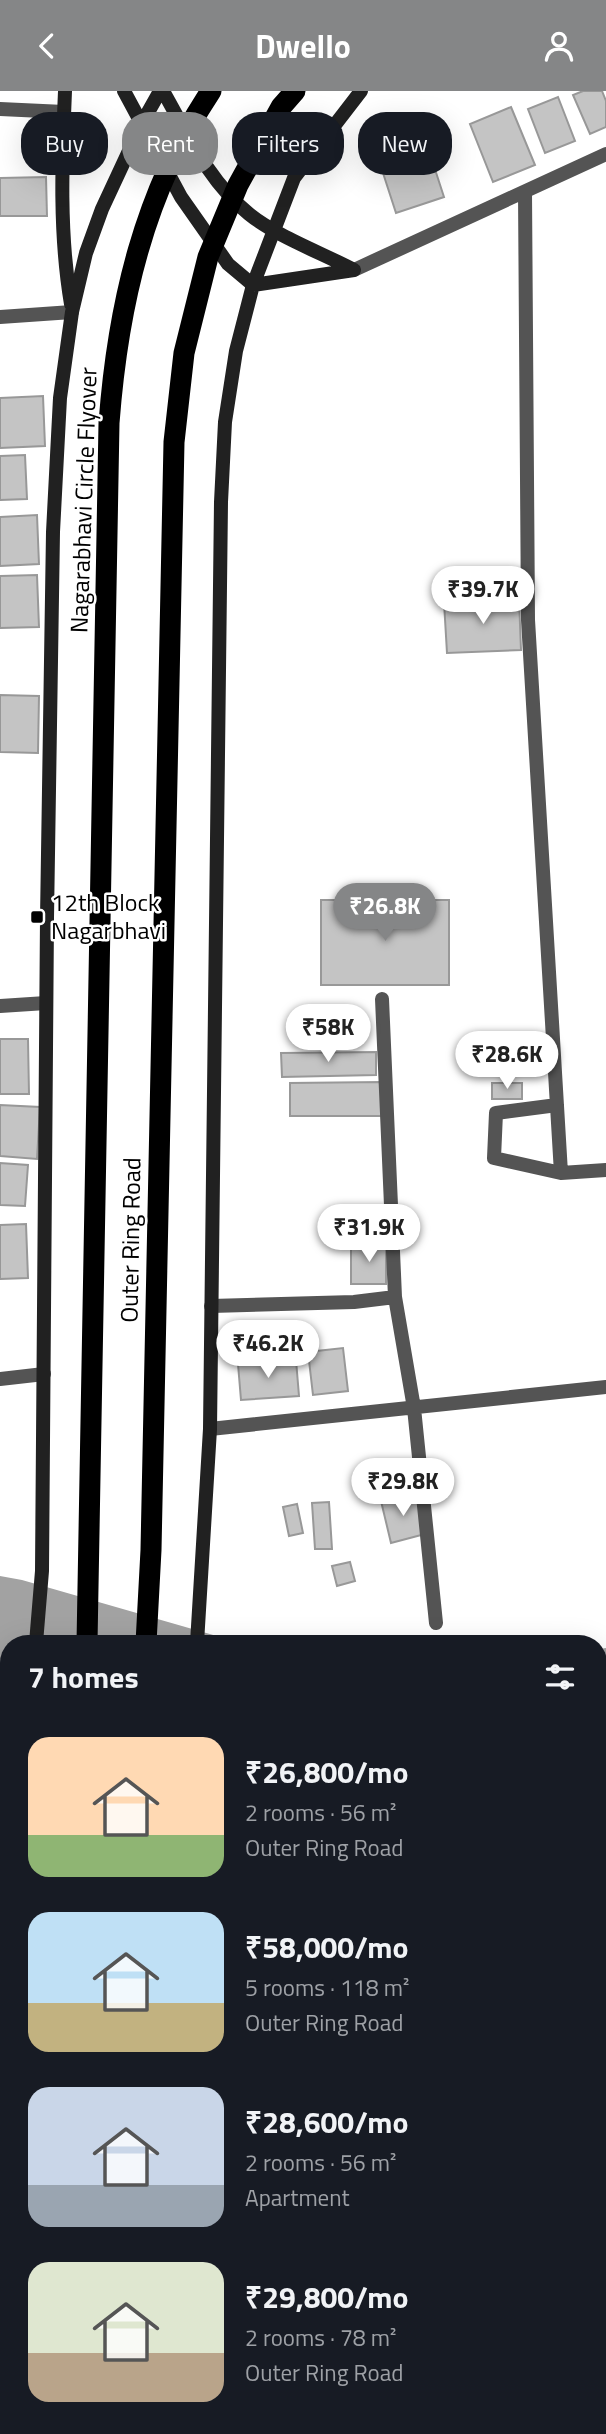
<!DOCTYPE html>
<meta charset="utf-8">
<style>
:root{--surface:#171b24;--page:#242831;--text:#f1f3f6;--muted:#9ea1a6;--accent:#858687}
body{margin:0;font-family:"Titillium Web",sans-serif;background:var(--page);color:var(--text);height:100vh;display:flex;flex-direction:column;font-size:26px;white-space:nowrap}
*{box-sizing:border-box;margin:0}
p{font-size:23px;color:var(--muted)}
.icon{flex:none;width:38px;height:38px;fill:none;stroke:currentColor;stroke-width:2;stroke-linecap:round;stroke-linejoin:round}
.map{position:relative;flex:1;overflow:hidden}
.side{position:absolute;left:0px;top:1544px;width:607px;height:800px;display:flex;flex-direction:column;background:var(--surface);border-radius:28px 28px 0 0;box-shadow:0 7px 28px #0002}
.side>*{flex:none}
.guide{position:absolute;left:21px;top:21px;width:565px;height:63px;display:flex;gap:14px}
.price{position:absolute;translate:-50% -60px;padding:0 16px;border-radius:24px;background:#fff;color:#222;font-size:23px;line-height:46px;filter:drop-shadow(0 2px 4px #0008)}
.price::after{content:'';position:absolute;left:50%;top:42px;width:21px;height:16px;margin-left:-10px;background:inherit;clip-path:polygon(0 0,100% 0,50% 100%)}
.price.active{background:var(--accent);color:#fff}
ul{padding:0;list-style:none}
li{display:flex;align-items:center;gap:21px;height:175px;padding:0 28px}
li span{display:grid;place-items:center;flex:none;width:196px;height:140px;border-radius:21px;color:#555}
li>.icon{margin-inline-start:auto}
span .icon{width:84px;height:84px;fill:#fffc;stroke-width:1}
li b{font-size:30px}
h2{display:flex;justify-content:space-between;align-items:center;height:84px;padding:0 28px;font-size:30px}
.pill{padding:0 24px;border-radius:28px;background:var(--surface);box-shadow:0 7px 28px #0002;font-size:24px;line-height:63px}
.pill.active{background:var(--accent);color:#fff}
header{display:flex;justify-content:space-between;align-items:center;height:91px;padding:0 28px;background:var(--accent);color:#fff;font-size:32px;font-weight:700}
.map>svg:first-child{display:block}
.water{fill:#a2a2a2}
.building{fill:#c4c4c4;stroke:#989898;stroke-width:2}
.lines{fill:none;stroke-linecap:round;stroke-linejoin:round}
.street{stroke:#545454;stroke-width:14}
.secondary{stroke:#212121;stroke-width:14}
.highway{stroke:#000;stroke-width:21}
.poi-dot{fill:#000;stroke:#fff;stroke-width:2.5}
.labels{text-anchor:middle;stroke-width:5;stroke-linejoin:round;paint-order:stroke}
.street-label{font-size:24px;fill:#000;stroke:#fff}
.poi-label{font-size:24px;fill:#000;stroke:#fff;text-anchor:start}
</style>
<header><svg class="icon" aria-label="back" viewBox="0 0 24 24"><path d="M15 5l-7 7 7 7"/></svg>Dwello<svg class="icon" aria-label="person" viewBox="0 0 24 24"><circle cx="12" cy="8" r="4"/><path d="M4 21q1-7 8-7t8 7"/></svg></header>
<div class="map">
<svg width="606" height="2343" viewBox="0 0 606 2343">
<rect width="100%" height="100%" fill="#fff"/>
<path class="water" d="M 0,1485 L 22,1489 L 241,1552 L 9,1552 L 9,1654 L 0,1652 Z
M 606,1557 L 606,1700 L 599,1701 L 599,1558 Z"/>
<path class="building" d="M 583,0 L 602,0 L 606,10 L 606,36 L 590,43 L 573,4 Z
M 558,6 L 575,50 L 545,62 L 528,18 Z
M 511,16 L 535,74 L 493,91 L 470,33 Z
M 431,66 L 444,106 L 396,122 L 383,82 Z
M 46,86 L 47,125 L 0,125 L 0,87 Z
M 43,305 L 45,355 L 0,357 L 0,307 Z
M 25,364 L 27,408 L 0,409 L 0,365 Z
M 37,424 L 39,473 L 0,475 L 0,426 Z
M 37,484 L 39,536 L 0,537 L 0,485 Z
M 519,507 L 521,559 L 447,562 L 444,511 Z
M 0,604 L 39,605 L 38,662 L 0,661 Z
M 321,809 L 449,809 L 449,894 L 321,894 Z
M 0,948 L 28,948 L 29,1003 L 0,1003 Z
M 376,961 L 376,984 L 282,986 L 281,962 Z
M 381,991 L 382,1025 L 290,1025 L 290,992 Z
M 492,992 L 522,992 L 522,1008 L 492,1008 Z
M 0,1014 L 40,1016 L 37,1068 L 0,1065 Z
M 0,1072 L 28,1074 L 25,1115 L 0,1114 Z
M 26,1133 L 28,1187 L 0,1188 L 0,1134 Z
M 386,1152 L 386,1193 L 351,1193 L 351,1153 Z
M 343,1257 L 348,1300 L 313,1304 L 308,1261 Z
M 296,1269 L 299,1305 L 241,1309 L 238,1273 Z
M 416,1402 L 425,1443 L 391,1452 L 381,1410 Z
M 329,1411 L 332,1458 L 315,1458 L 312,1412 Z
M 297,1413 L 303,1442 L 289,1445 L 283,1416 Z
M 350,1471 L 355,1490 L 337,1495 L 332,1475 Z
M 606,1812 L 606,1869 L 598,1871 L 598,1815 Z
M 602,1900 L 606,1914 L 606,1943 L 598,1945 L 598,1901 Z
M 606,1953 L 606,1986 L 598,1965 L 598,1955 Z
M 606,2047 L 606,2108 L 598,2087 L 598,2050 Z
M 606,2117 L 606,2193 L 598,2195 L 598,2120 Z
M 606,2235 L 606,2343 L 557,2343 L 555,2334 L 598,2334 L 598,2238 Z
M 238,2335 L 239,2343 L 185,2343 Z"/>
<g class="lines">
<path class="street" d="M 0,18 L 64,21
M 525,101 L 528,529 L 561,1082 L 606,1079
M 354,179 L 606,63
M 0,226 L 72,221
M 0,915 L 46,912
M 557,1014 L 496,1022 L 494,1067 L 561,1082
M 395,1206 L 414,1317 L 436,1532
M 211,1215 L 354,1211 L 395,1206 L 382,908
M 0,1288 L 44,1283
M 210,1338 L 606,1296
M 0,1683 L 9,1685
M 598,1739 L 606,1738
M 598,1881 L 606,1879
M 598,2017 L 606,2014
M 598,2207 L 606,2204
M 153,2334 L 154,2343
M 318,2334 L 320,2343
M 535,2334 L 537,2343"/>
<path class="secondary" d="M 65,0 C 62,71 59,142 71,213
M 124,0 L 181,106 L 228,173 L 253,194 L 354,179 C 322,162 276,145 249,123 C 209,91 188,44 163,0
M 36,1552 L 42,1480 L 47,827 L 53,441 L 60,307 L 72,221 L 86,162 L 102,118 L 142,32 L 160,0
M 197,1552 L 210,1338 L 221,411 L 225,331 L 236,260 L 253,194 L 294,87 L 361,0
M 0,1872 L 9,1819
M 74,2343 L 76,2334"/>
<path class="highway" d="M 87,1552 L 109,332 C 118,213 144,101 211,0
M 146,1552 L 151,1459 L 174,351 L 184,262 L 208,166 L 238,94 L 281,16 L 295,0
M 0,2117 L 9,2077
M 19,2343 L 20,2334"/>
</g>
<rect class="poi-dot" x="30" y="819" width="14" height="14" rx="3.5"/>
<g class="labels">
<g class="street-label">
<text transform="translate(84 409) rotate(-88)" y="8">Nagarabhavi Circle Flyover</text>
<text transform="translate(131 1149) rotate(-89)" y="8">Outer Ring Road</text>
</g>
<g class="poi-label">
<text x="51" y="820">12th Block<tspan x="51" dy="28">Nagarbhavi</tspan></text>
</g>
</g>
</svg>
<b class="price" style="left:483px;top:535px">₹39.7K</b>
<b class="price active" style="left:385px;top:852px">₹26.8K</b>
<b class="price" style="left:328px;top:973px">₹58K</b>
<b class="price" style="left:507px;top:1000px">₹28.6K</b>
<b class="price" style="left:369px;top:1173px">₹31.9K</b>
<b class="price" style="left:268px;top:1289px">₹46.2K</b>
<b class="price" style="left:403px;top:1427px">₹29.8K</b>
<div class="guide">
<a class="pill">Buy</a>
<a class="pill active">Rent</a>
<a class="pill">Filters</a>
<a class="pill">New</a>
</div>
<section class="side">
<h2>7 homes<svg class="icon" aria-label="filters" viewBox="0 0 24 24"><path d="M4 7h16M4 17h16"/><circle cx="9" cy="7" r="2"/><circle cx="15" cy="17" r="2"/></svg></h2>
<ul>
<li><span style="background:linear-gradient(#ffd9b3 70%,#8fb573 0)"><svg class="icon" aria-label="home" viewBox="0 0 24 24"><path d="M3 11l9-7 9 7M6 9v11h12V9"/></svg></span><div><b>₹26,800/mo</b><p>2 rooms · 56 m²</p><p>Outer Ring Road</p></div></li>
<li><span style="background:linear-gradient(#bfe0f5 65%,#c2b280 0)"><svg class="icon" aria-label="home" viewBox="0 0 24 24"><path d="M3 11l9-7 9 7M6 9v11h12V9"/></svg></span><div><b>₹58,000/mo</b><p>5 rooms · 118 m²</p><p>Outer Ring Road</p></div></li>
<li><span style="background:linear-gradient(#c9d6e8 70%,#9aa5b1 0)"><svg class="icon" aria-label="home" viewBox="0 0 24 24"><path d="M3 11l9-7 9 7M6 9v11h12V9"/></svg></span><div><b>₹28,600/mo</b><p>2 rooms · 56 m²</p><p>Apartment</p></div></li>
<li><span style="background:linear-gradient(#dfe7d0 65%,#b9a48a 0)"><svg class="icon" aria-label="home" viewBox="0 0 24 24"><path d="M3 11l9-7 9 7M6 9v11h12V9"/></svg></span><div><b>₹29,800/mo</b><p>2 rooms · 78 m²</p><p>Outer Ring Road</p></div></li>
</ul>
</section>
</div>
